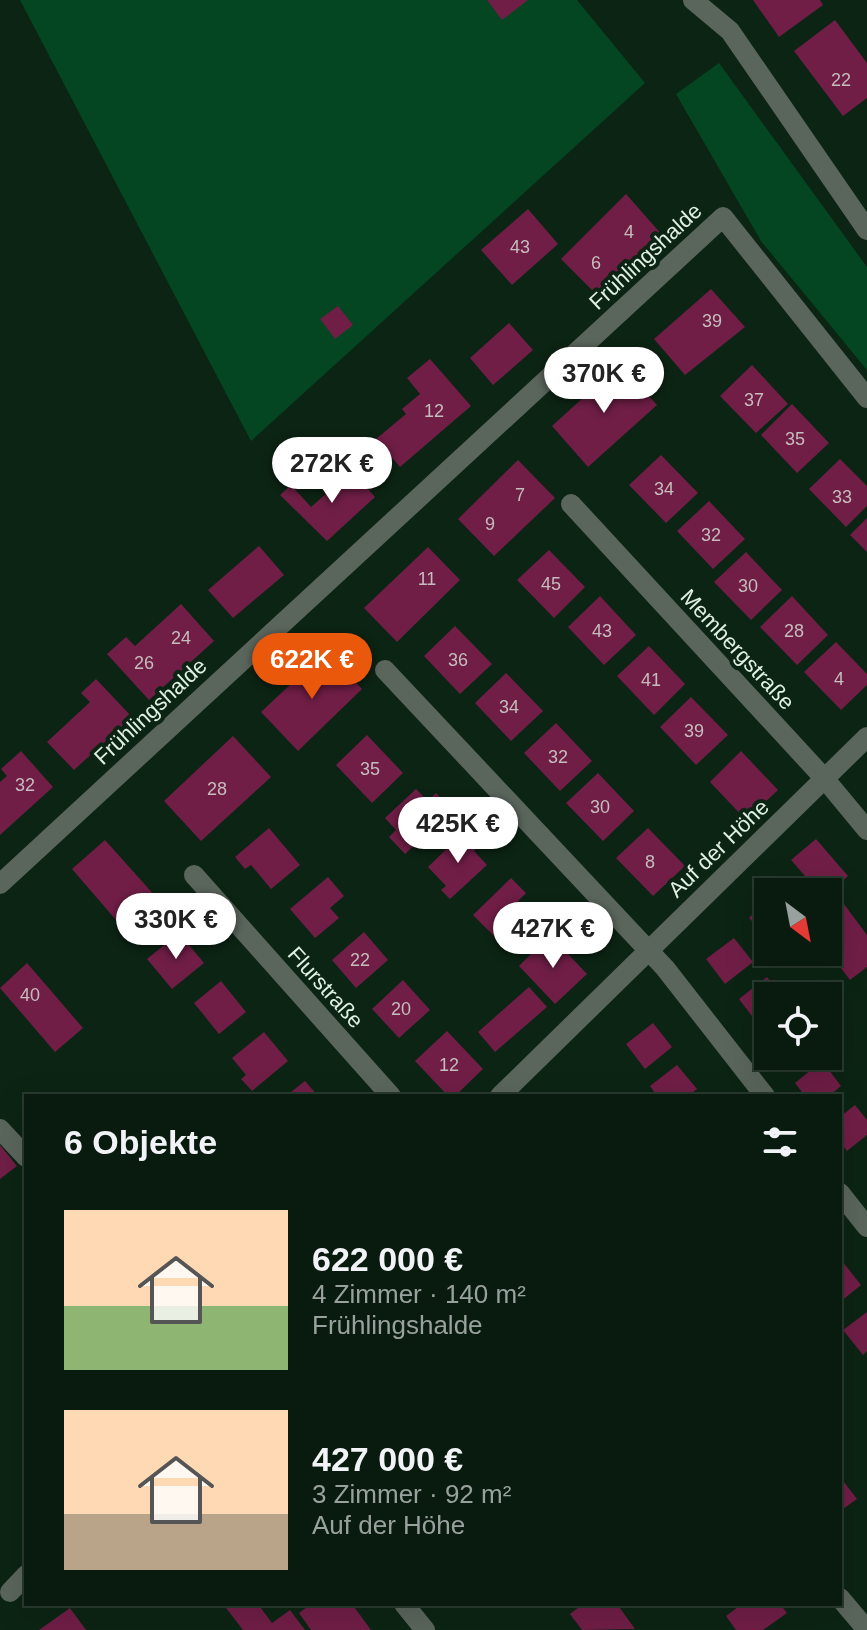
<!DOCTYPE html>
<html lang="de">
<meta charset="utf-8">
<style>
:root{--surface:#091b0f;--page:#122418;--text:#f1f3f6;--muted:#99a19e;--line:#29392f;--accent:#ea580c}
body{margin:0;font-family:Helvetica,sans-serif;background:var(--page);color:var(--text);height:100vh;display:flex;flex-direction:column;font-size:30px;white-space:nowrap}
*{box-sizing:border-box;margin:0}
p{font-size:26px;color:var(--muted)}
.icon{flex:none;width:44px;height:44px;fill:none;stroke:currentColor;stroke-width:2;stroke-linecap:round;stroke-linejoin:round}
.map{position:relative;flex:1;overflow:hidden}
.side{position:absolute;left:24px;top:1094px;width:818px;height:512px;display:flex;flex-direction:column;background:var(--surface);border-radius:0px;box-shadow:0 8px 32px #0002,0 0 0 2px var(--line)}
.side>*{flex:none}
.needle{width:52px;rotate:148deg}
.tools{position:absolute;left:754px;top:878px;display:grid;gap:16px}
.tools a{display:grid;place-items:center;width:88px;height:88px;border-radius:0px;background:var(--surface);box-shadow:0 8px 32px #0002,0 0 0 2px var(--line);font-size:40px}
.price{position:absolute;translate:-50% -68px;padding:0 18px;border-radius:28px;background:#fff;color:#222;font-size:26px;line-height:52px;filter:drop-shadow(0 2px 4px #0008)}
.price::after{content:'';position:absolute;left:50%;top:48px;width:24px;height:18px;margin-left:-12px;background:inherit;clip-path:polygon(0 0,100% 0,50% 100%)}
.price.current{background:var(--accent);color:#fff}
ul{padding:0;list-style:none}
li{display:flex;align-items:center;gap:24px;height:200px;padding:0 40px}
li span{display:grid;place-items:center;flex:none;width:224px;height:160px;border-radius:0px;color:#555}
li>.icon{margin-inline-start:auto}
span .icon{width:96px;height:96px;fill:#fffc;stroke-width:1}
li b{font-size:34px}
h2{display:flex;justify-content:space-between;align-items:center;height:96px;padding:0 40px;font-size:34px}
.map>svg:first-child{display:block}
.green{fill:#044622}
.building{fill:#701e46}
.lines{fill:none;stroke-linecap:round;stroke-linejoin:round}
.minor{stroke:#5a655c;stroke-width:20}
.labels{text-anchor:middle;stroke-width:8;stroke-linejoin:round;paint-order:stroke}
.number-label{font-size:18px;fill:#c5bcbd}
.street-label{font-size:22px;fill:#e1f0e5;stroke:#0c2414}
</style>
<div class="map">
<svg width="867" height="1630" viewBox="0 0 867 1630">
<rect width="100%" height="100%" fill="#0c2414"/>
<path class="green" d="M 20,0 L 577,0 L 645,83 L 251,441 Z
M 719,63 L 867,267 L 867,370 L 761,241 L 676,94 Z"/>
<path class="building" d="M 487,0 L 528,0 L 502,20 Z
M 753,0 L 820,0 L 823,5 L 779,37 Z
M 835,20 L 867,63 L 867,98 L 843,116 L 794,51 Z
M 626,194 L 663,236 L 600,298 L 561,259 Z
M 528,209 L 558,244 L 512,285 L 481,250 Z
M 711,289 L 745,327 L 685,375 L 654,339 Z
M 338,306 L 353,325 L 335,339 L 320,319 Z
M 509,323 L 533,350 L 493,385 L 470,358 Z
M 430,359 L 471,406 L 400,467 L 376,439 L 406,414 L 402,409 L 420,394 L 407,378 Z
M 620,364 L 657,405 L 588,467 L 552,426 Z
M 752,365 L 788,404 L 756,433 L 720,396 Z
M 792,404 L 829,443 L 797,473 L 761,435 Z
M 661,455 L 698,493 L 666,523 L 629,485 Z
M 840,459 L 867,486 L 867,506 L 846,527 L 809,489 Z
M 518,460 L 555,498 L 494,556 L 458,519 Z
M 352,471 L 375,497 L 327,541 L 280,495 L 291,485 L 311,507 Z
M 709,501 L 745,539 L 713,569 L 677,531 Z
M 867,518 L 867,552 L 850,535 Z
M 259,546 L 284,575 L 233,618 L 208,590 Z
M 428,547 L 460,580 L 397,642 L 364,608 Z
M 549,550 L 585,587 L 554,618 L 517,580 Z
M 746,552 L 782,590 L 751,620 L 714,582 Z
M 600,596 L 636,635 L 604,665 L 568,627 Z
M 792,596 L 828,635 L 797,665 L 760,627 Z
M 181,604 L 214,641 L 149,700 L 107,654 L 126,637 L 135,646 Z
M 455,626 L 492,664 L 460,694 L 424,656 Z
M 836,642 L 867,674 L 867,685 L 841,710 L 804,672 Z
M 649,646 L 685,684 L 654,715 L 617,676 Z
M 326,651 L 362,689 L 298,751 L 261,712 Z
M 506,673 L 543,711 L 511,741 L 475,703 Z
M 96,679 L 132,717 L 74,770 L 47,742 L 90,702 L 81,693 Z
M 691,697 L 728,735 L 696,765 L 660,727 Z
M 556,723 L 592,761 L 560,791 L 524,753 Z
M 367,735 L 403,773 L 372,803 L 336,765 Z
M 233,736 L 271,777 L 201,841 L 164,801 Z
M 21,751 L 53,787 L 0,835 L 0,782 L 7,776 L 1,769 Z
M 741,751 L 778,790 L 746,820 L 710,782 Z
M 598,773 L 634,811 L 603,841 L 566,803 Z
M 416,789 L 428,801 L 436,793 L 452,810 L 405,854 L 389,837 L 396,830 L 385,818 Z
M 269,828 L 300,865 L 271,889 L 251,865 L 245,869 L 235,857 Z
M 648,828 L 685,866 L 653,896 L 616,858 Z
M 465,831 L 479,845 L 474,851 L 487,865 L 450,899 L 441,890 L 446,886 L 428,867 Z
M 816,839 L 848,876 L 830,892 L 819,892 L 791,860 Z
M 105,840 L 156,897 L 122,927 L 72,869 Z
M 328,877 L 344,896 L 330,908 L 339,918 L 315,938 L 290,909 Z
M 788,877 L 804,892 L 774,892 Z
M 511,878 L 526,893 L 518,901 L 533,915 L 503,945 L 473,915 Z
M 768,898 L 768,937 L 749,918 Z
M 844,904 L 867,935 L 867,967 L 850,980 L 828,951 L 828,917 Z
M 364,932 L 388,960 L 356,988 L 332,960 Z
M 179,933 L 204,963 L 172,989 L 147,959 Z
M 550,935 L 587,974 L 555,1004 L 519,966 Z
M 734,938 L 753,962 L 725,984 L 706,959 Z
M 27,963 L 83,1028 L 55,1052 L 0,988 Z
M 767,977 L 781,996 L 768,996 L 768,1016 L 758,1024 L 739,999 Z
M 403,980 L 430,1010 L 399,1038 L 372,1009 Z
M 221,981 L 246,1012 L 219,1034 L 194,1003 Z
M 529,987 L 547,1007 L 495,1052 L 478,1032 Z
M 653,1023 L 672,1047 L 645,1069 L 626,1044 Z
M 447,1031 L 483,1069 L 455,1096 L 448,1096 L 415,1061 Z
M 264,1032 L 288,1061 L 252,1091 L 241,1079 L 246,1075 L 232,1058 Z
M 822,1061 L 841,1086 L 829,1096 L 805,1096 L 795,1083 Z
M 677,1065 L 697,1089 L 688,1096 L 657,1096 L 650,1086 Z
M 305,1081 L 318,1096 L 286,1096 Z
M 855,1105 L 867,1120 L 867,1135 L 847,1151 L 840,1142 L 840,1117 Z
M 0,1145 L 17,1166 L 0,1179 Z
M 842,1261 L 861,1285 L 840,1302 L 840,1262 Z
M 867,1312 L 867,1351 L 863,1355 L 843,1330 Z
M 840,1477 L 857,1499 L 840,1511 Z
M 223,1604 L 258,1604 L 272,1623 L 290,1610 L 305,1630 L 243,1630 Z
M 311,1604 L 352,1604 L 371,1630 L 311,1630 L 299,1613 Z
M 583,1604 L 617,1604 L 635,1629 L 582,1630 L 570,1614 Z
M 742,1604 L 780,1604 L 787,1613 L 763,1630 L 736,1630 L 726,1616 Z
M 70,1608 L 86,1630 L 39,1630 Z"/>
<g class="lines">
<path class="minor" d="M 693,0 L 730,31 L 867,230
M 571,504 L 824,778 L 867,830
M 385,670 L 665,968 L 765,1096
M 194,875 L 391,1096
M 0,884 L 723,217 L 867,398
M 500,1096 L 867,737
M 0,1129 L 26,1157
M 840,1193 L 867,1227
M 10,1592 L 26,1575
M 840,1598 L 867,1630
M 404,1604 L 425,1630"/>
</g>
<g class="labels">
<g class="number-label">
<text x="841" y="86">22</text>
<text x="629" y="238">4</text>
<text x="520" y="253">43</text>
<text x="596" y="269">6</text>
<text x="712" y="327">39</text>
<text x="754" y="406">37</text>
<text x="434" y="417">12</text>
<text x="795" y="445">35</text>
<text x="664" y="495">34</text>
<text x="520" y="501">7</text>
<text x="842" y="503">33</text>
<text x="490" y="530">9</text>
<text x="711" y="541">32</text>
<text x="427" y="585">11</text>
<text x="551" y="590">45</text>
<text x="748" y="592">30</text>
<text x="602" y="637">43</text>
<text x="794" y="637">28</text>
<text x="181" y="644">24</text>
<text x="458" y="666">36</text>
<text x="144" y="669">26</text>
<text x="839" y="685">4</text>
<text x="651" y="686">41</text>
<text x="509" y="713">34</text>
<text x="694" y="737">39</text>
<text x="558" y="763">32</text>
<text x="370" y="775">35</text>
<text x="25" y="791">32</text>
<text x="217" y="795">28</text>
<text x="600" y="813">30</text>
<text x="650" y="868">8</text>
<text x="360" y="966">22</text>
<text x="30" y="1001">40</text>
<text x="401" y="1015">20</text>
<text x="449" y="1071">12</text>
</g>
<g class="street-label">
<text transform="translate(645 256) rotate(-43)" y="8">Frühlingshalde</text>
<text transform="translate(738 649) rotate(47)" y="8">Membergstraße</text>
<text transform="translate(150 711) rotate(-43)" y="8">Frühlingshalde</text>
<text transform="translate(718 848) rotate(-44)" y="8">Auf der Höhe</text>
<text transform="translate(326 987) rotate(48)" y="8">Flurstraße</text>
</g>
</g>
</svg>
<div class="tools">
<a><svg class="needle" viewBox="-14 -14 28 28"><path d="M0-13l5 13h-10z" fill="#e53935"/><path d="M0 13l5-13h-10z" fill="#99a19e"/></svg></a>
<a><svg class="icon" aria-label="locate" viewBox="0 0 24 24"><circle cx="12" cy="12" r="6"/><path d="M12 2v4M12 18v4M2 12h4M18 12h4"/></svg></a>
</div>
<b class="price" style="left:604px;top:415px">370K €</b>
<b class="price" style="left:332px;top:505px">272K €</b>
<b class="price current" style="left:312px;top:701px">622K €</b>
<b class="price" style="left:458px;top:865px">425K €</b>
<b class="price" style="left:176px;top:961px">330K €</b>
<b class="price" style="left:553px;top:970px">427K €</b>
<section class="side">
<h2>6 Objekte<svg class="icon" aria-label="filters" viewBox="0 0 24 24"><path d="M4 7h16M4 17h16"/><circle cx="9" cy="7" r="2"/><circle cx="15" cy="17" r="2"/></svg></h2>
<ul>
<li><span style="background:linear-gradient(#ffd9b3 60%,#8fb573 0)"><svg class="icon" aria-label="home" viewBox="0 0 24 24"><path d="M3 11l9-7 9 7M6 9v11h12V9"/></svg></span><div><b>622 000 €</b><p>4 Zimmer · 140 m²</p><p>Frühlingshalde</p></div></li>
<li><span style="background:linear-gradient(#ffd9b3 65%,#b9a48a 0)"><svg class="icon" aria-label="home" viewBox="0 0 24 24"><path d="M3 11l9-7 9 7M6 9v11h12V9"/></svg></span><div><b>427 000 €</b><p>3 Zimmer · 92 m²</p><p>Auf der Höhe</p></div></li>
</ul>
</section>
</div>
